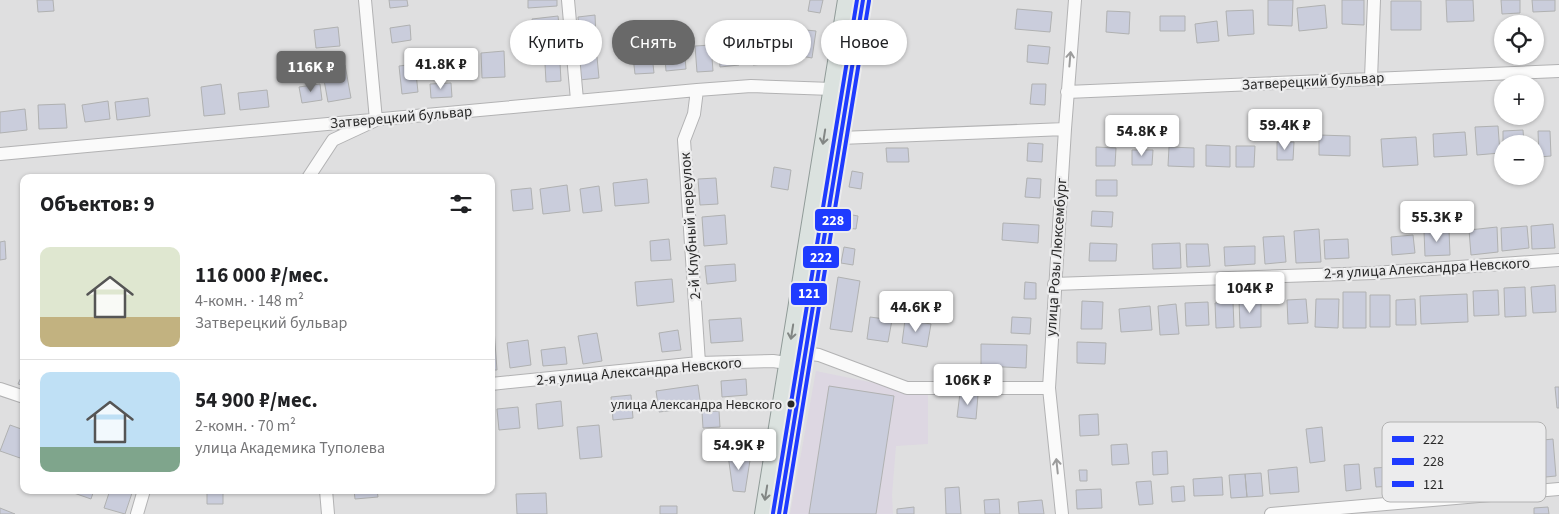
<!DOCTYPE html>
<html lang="ru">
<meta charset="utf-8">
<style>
:root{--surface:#fff;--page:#f6f6f6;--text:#202124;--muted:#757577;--line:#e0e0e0;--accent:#696969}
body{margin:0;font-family:"Source Sans 3",sans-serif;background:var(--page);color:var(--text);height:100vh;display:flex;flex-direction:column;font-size:19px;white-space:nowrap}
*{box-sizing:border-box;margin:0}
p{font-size:16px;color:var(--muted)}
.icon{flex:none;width:28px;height:28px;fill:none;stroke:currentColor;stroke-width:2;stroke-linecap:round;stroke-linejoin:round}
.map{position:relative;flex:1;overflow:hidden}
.side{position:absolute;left:20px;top:174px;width:475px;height:320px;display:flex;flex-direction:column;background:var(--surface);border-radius:10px;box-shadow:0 1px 4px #0004}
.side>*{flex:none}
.top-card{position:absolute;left:510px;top:20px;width:475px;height:45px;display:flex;gap:10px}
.fabs{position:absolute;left:1494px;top:15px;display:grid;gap:10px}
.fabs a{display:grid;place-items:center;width:50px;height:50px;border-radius:50%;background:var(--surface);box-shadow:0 1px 4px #0004;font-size:25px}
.price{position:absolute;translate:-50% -42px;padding:0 11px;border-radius:5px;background:#fff;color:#222;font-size:16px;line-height:32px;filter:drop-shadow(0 1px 2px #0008)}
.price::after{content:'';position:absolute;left:50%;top:30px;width:15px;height:11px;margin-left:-8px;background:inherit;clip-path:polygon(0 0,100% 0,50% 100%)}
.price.current{background:var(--accent);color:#fff}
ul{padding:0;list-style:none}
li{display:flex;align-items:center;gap:15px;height:125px;padding:0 20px}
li+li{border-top:1px solid var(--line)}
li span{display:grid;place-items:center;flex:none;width:140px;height:100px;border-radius:10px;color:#555}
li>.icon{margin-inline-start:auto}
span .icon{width:60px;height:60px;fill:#fffc;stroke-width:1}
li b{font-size:21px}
h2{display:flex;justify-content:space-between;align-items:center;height:60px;padding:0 20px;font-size:21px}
.pill{padding:0 18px;border-radius:22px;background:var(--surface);box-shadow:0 1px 4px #0004;font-size:18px;line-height:45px}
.pill.current{background:var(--accent);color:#fff}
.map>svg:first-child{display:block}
.commercial{fill:#ddd7e2}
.building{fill:#cacddc;stroke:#b0b1b1}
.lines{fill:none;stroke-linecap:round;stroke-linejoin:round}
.minor-casing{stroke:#b2b2b3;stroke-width:14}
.major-casing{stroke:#909b98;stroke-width:18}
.minor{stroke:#fafafa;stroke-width:12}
.major{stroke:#dbe2df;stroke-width:16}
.bus-1-casing{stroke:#ececed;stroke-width:8}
.bus-2-casing{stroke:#ececed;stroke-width:8}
.bus-3-casing{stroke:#ececed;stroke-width:8}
.bus-1{stroke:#1f3bff;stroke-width:4}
.bus-2{stroke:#1f3bff;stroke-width:4}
.bus-3{stroke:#1f3bff;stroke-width:4}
.oneway{stroke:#9c9c9c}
.oneway2{stroke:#828684}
.bus-dot{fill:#292929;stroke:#ececed;stroke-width:2}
.labels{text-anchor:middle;stroke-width:4.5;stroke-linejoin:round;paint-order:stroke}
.bus-label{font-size:14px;fill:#292929;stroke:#ececed;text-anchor:end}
.street-label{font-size:15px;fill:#292929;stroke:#ececed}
.key{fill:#ececed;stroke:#b2b2b2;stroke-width:1}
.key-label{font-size:14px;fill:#292929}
.line-badge{stroke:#ececed;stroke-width:2}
.badge-label{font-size:14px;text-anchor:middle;font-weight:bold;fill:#fff}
</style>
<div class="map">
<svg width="1559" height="514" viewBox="0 0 1559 514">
<rect width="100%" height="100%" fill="#dfdfe0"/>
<path class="commercial" d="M 816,371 L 928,394 L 928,444 L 896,446 L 892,495 L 893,514 L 790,514 Z"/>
<path class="building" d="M 37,0 L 53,0 L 54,11 L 38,12 Z
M 389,0 L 407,0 L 408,6 L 390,8 Z
M 528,0 L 557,0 L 557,6 L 528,8 Z
M 810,0 L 823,0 L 820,13 L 808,11 Z
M 1268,0 L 1293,0 L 1292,26 L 1268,25 Z
M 1342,0 L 1364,0 L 1364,25 L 1342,24 Z
M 1446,0 L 1473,0 L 1474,21 L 1447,22 Z
M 1501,0 L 1520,0 L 1520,13 L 1502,14 Z
M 1532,0 L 1555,0 L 1555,11 L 1533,12 Z
M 1391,1 L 1421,1 L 1421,30 L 1391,30 Z
M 1325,5 L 1327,28 L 1299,31 L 1297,8 Z
M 1017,9 L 1052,12 L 1050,32 L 1015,29 Z
M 1253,10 L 1254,34 L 1228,36 L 1226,11 Z
M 1107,11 L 1130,12 L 1129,34 L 1106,32 Z
M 595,15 L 596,38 L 580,40 L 578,17 Z
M 558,16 L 560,33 L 534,36 L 532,19 Z
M 1160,16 L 1185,16 L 1185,31 L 1160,31 Z
M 1217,21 L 1219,41 L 1197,43 L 1195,24 Z
M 410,25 L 411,40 L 392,43 L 390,28 Z
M 338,27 L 340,46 L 316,48 L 314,30 Z
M 875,27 L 888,29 L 883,61 L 870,59 Z
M 806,30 L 816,31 L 812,58 L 801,56 Z
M 683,31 L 686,69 L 666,71 L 663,33 Z
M 736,41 L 739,65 L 720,67 L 718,43 Z
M 771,43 L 774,63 L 753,65 L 751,45 Z
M 711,45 L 713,71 L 697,72 L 695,46 Z
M 1028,45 L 1050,47 L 1048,64 L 1027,62 Z
M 504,51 L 505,77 L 482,78 L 481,53 Z
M 652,55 L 654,73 L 635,74 L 633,57 Z
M 597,57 L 599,78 L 579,80 L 577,59 Z
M 560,63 L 561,81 L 546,82 L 545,64 Z
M 415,64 L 418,92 L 402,94 L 399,66 Z
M 345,65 L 351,98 L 328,102 L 322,69 Z
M 451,83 L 452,97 L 431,98 L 430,84 Z
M 221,84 L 225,114 L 204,116 L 201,87 Z
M 320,84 L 322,100 L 302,103 L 299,87 Z
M 1032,84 L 1046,84 L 1045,105 L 1030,104 Z
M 267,90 L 269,107 L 240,110 L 238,93 Z
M 148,98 L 150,116 L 117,120 L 115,102 Z
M 108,101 L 110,119 L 85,122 L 82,105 Z
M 65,104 L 67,128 L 39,129 L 38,105 Z
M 25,109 L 27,130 L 0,133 L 0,112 Z
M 1498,126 L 1500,153 L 1477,155 L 1475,127 Z
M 1523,130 L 1524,144 L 1503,144 L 1503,131 Z
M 1538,131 L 1550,131 L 1551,156 L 1539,157 Z
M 1465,132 L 1467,155 L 1434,157 L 1433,134 Z
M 1319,135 L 1350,136 L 1350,156 L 1319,155 Z
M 1416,137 L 1418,165 L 1383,167 L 1381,139 Z
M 1277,142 L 1294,142 L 1293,160 L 1277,160 Z
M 1028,143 L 1043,144 L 1042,162 L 1027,161 Z
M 1206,145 L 1230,146 L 1230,167 L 1206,166 Z
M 1236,146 L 1255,146 L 1254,167 L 1236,167 Z
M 1096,147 L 1116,148 L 1115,166 L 1096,166 Z
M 1169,147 L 1194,148 L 1194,167 L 1168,166 Z
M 886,148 L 908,148 L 909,162 L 887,162 Z
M 1132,150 L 1153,150 L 1152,165 L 1132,165 Z
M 774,167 L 791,170 L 788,190 L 771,187 Z
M 852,171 L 863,173 L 861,189 L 849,187 Z
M 716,178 L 718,204 L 700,205 L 698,179 Z
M 1027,178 L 1041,179 L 1040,198 L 1025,197 Z
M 647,179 L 649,203 L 615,206 L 613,183 Z
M 1096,180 L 1117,180 L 1117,196 L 1096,196 Z
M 567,185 L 570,211 L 543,214 L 540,189 Z
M 599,186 L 602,211 L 583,213 L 580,189 Z
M 531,188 L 533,209 L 513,211 L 511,190 Z
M 1092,211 L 1113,212 L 1112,227 L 1091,226 Z
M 847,214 L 858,216 L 856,229 L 845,228 Z
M 725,215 L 727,244 L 704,246 L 702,217 Z
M 1003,223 L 1039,225 L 1038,243 L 1002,240 Z
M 1553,224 L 1555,248 L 1532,249 L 1531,226 Z
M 1527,226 L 1529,248 L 1502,251 L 1501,228 Z
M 1497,227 L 1498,252 L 1471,255 L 1469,230 Z
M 1319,229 L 1321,262 L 1296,263 L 1294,231 Z
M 1449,230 L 1450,255 L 1425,256 L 1424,231 Z
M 1413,235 L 1415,253 L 1392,255 L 1391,237 Z
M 1284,236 L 1286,262 L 1265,264 L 1263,237 Z
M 669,239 L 671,260 L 651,261 L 650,241 Z
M 1348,239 L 1349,258 L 1325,259 L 1324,240 Z
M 5,241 L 6,259 L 0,260 L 0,242 Z
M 1090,243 L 1117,244 L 1116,261 L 1089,261 Z
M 1180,243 L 1181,268 L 1153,269 L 1152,244 Z
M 1186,244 L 1208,244 L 1210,266 L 1187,267 Z
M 1255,246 L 1255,264 L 1225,266 L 1224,247 Z
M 844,247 L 855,249 L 853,265 L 841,263 Z
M 735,264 L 736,281 L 707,284 L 705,266 Z
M 838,277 L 860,281 L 852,332 L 830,329 Z
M 672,279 L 674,302 L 637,306 L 635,282 Z
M 1025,282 L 1036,283 L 1036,299 L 1024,299 Z
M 1555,285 L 1556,312 L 1533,313 L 1531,287 Z
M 1525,287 L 1526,316 L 1505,317 L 1504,288 Z
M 1498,290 L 1499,315 L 1474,316 L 1473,291 Z
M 1343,292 L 1366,292 L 1366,328 L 1343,328 Z
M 1467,294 L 1468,322 L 1421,324 L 1420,296 Z
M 1370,295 L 1390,295 L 1390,327 L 1370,327 Z
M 1306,299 L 1308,323 L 1288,324 L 1287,300 Z
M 1316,299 L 1339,299 L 1338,328 L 1315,327 Z
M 1415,299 L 1416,325 L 1396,325 L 1396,300 Z
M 1239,300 L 1261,300 L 1261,327 L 1240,328 Z
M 1082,301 L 1103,302 L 1102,329 L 1081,329 Z
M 1208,302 L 1209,325 L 1186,326 L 1185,303 Z
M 1233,302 L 1234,327 L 1216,328 L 1215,303 Z
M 1176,304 L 1179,334 L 1160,335 L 1158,306 Z
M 1150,306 L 1152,330 L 1121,332 L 1119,309 Z
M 870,317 L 892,320 L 888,342 L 867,339 Z
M 1012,317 L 1031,318 L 1030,334 L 1011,333 Z
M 741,318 L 743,341 L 711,343 L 709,320 Z
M 905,320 L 931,324 L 927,347 L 902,343 Z
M 494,329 L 497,370 L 491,370 L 491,330 Z
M 678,330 L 681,350 L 662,352 L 659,333 Z
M 597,333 L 602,361 L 583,364 L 578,336 Z
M 528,340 L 531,365 L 510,368 L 507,343 Z
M 1077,342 L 1106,343 L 1105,364 L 1077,363 Z
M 981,344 L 1027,345 L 1026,368 L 981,366 Z
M 565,347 L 567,364 L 543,366 L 541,350 Z
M 24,371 L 24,386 L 18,384 Z
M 746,379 L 747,395 L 722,397 L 721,381 Z
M 698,385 L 701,407 L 659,412 L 656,391 Z
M 829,386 L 894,396 L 876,514 L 809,514 Z
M 1555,387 L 1559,387 L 1559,408 L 1557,408 Z
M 960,393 L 978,395 L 976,419 L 957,417 Z
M 631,395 L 633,418 L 613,420 L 611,397 Z
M 561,401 L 563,426 L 538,429 L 536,404 Z
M 518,407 L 520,428 L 499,430 L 497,409 Z
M 719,411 L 720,427 L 703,428 L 702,412 Z
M 1098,414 L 1099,435 L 1080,436 L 1079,415 Z
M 10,425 L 24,430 L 24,448 L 20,458 L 0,451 Z
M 599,425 L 602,457 L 580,459 L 577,427 Z
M 1322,427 L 1325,461 L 1310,463 L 1306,429 Z
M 1553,439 L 1556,476 L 1535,478 L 1533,441 Z
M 1127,444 L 1129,464 L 1112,465 L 1111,445 Z
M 1167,451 L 1168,474 L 1153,475 L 1152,452 Z
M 751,454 L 745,492 L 733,491 L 728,455 Z
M 1359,464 L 1361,489 L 1346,491 L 1344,465 Z
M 1297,467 L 1299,492 L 1270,494 L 1268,470 Z
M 1391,467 L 1393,486 L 1376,487 L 1374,468 Z
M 1079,470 L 1087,470 L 1087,481 L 1080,481 Z
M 1261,473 L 1263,496 L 1247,497 L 1245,474 Z
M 1245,474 L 1247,497 L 1231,498 L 1229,475 Z
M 1222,477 L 1223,495 L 1194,496 L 1193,479 Z
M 1151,481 L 1153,504 L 1139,505 L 1136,482 Z
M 1184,486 L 1185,501 L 1172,502 L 1171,487 Z
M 959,487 L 961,514 L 946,514 L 945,488 Z
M 1101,489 L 1102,508 L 1077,509 L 1076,490 Z
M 72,490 L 94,490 L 91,499 L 71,492 Z
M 110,490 L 133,490 L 125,514 L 104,508 Z
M 164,490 L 183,490 L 183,492 L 164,492 Z
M 207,490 L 223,490 L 223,504 L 207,504 Z
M 354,490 L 377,490 L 378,497 L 355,499 Z
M 546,493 L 547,514 L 517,514 L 516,494 Z
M 999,499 L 1000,514 L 985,514 L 984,500 Z
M 1042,500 L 1044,514 L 1019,514 L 1018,502 Z
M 660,506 L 677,506 L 677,514 L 660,514 Z
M 914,507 L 914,514 L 897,514 L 897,509 Z
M 1548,507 L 1549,514 L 1534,514 L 1534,508 Z
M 0,508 L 15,514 L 0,514 Z"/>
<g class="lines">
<defs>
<path id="minor" d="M 568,0 L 577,100
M 1371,79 L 1374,0
M 697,90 L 694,114 L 684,140 L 699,363
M 1067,92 L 1559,71
M 840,138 L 1065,129
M 0,154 L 697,90 L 751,86 L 832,89
M 308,178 L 333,140 L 376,120 L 365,0
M 1054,284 L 1374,273 L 1559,260
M 805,353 L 819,355 L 907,388 L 1049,388
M 491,384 L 699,363 L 773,361 L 787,363
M 0,389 L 24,397
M 326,490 L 328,514
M 137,514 L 144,490
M 1062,514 L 1049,388 L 1065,129 L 1075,0
M 1271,514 L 1559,489"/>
<path id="major" d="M 763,514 L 846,0
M 779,514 L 863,0"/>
</defs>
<use href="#minor" class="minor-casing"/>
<use href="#major" class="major-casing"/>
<use href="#minor" class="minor"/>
<use href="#major" class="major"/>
<defs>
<path id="bus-1" d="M 779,514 L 863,0"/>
<path id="bus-2" d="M 785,514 L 869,1"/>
<path id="bus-3" d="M 773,513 L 857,0"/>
</defs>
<use href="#bus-1" class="bus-1-casing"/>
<use href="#bus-2" class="bus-2-casing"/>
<use href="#bus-3" class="bus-3-casing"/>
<use href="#bus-1" class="bus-1"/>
<use href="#bus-2" class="bus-2"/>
<use href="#bus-3" class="bus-3"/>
</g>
<defs><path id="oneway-shaft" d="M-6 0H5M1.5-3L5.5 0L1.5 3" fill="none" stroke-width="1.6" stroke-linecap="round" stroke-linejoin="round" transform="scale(1.25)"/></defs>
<g class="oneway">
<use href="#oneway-shaft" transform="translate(1070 59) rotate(-85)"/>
<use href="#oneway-shaft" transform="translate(1057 466) rotate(-96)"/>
</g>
<g class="oneway2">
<use href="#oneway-shaft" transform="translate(824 137) rotate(99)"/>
<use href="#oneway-shaft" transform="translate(792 332) rotate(99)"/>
<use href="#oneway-shaft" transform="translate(766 493) rotate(99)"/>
</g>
<circle class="bus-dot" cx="791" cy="404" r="4.5"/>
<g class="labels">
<g class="bus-label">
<text x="782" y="409">улица Александра Невского</text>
</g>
<g class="street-label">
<text transform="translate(1313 81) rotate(-3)" y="5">Затверецкий бульвар</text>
<text transform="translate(401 117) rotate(-5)" y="5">Затверецкий бульвар</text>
<text transform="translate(690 226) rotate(-94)" y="5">2-й Клубный переулок</text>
<text transform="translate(1056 257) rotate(-86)" y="5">улица Розы Люксембург</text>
<text transform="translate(1427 268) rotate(-3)" y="5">2-я улица Александра Невского</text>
<text transform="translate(639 371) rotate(-5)" y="5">2-я улица Александра Невского</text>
</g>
</g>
<rect x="1382" y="422" width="164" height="80" rx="8" class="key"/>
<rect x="1392" y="436" width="22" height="6" fill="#1f3bff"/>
<rect x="1392" y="458" width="22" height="7" fill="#1f3bff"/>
<rect x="1392" y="481" width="22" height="6" fill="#1f3bff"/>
<g class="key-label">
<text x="1423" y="444">222</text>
<text x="1423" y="466">228</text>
<text x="1423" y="489">121</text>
</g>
<g class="line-badge">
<rect x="814" y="208" width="38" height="24" rx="5" fill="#1f3bff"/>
<rect x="802" y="245" width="38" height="24" rx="5" fill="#1f3bff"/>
<rect x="790" y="282" width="38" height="24" rx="5" fill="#1f3bff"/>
</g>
<g class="badge-label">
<text x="833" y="225">228</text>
<text x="821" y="262">222</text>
<text x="809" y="298">121</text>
</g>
</svg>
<div class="fabs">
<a><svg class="icon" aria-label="locate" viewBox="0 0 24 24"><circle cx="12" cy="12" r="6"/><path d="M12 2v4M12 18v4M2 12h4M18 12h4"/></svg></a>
<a>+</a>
<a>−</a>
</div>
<b class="price" style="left:441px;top:90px">41.8K ₽</b>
<b class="price current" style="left:311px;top:93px">116K ₽</b>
<b class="price" style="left:1285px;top:151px">59.4K ₽</b>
<b class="price" style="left:1142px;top:157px">54.8K ₽</b>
<b class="price" style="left:1437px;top:243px">55.3K ₽</b>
<b class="price" style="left:1250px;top:314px">104K ₽</b>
<b class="price" style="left:916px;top:333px">44.6K ₽</b>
<b class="price" style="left:968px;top:406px">106K ₽</b>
<b class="price" style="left:739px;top:471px">54.9K ₽</b>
<div class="top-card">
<a class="pill">Купить</a>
<a class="pill current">Снять</a>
<a class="pill">Фильтры</a>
<a class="pill">Новое</a>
</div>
<section class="side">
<h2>Объектов: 9<svg class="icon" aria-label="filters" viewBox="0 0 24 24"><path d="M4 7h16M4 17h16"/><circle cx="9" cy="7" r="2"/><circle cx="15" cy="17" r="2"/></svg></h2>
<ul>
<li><span style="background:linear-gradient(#dfe7d0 70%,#c2b280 0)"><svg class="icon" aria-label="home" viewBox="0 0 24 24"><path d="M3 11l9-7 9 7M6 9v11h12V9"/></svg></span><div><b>116 000 ₽/мес.</b><p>4-комн. · 148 m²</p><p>Затверецкий бульвар</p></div></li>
<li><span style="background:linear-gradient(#bfe0f5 75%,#7fa58c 0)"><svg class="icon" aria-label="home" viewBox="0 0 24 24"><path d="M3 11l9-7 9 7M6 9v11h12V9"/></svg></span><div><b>54 900 ₽/мес.</b><p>2-комн. · 70 m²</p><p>улица Академика Туполева</p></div></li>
</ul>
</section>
</div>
